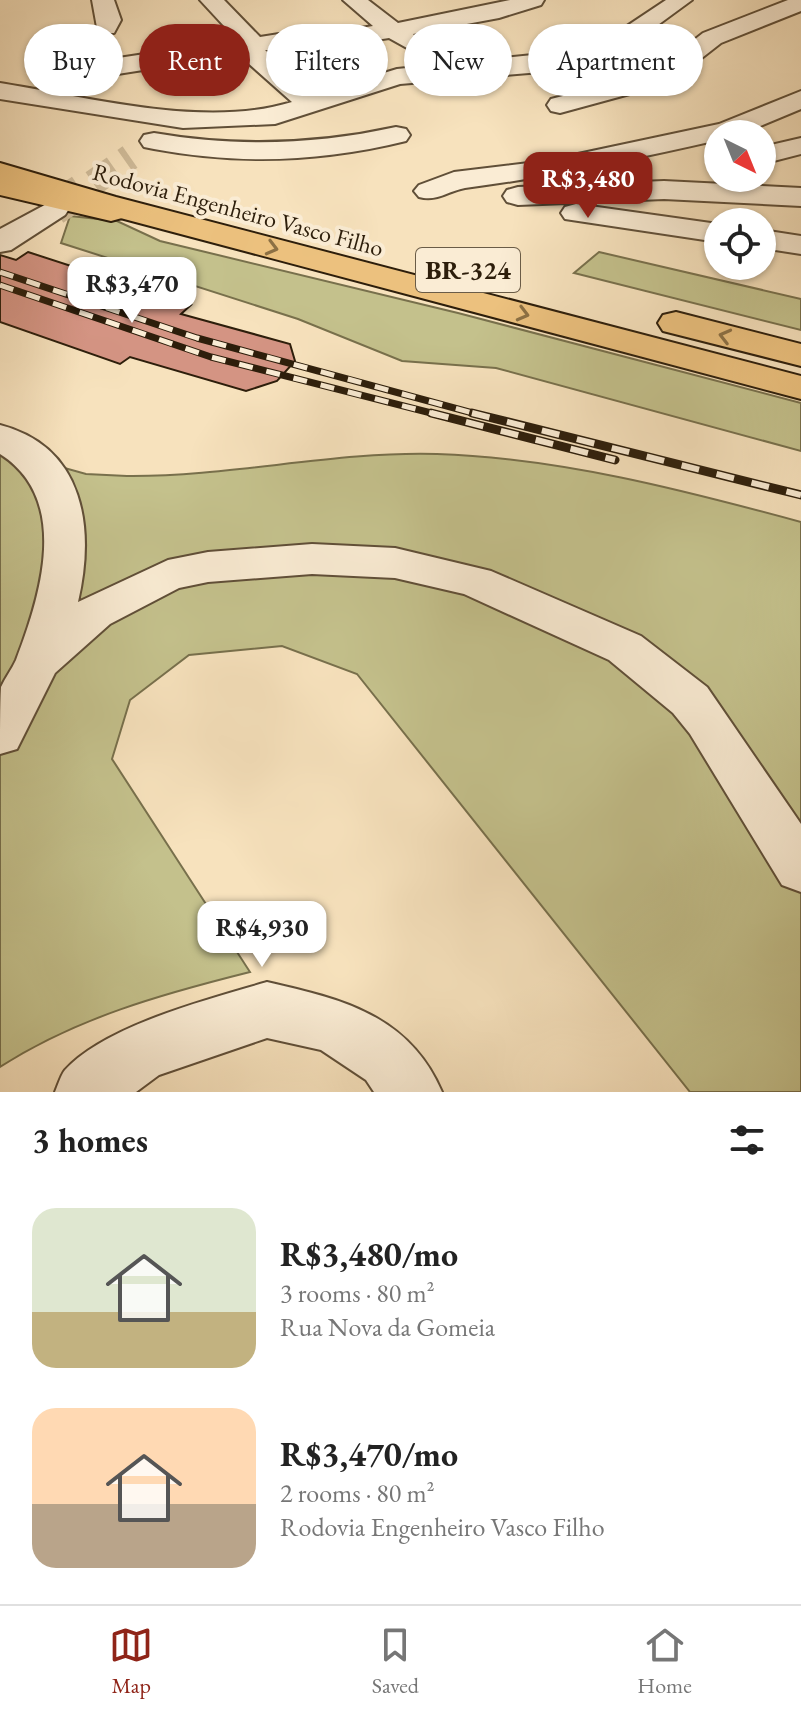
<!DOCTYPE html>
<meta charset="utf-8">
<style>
:root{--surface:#fff;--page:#f6f6f6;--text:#222;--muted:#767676;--line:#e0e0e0;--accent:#8f2418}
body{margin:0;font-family:"EB Garamond",serif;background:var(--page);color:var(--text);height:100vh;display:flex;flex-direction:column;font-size:30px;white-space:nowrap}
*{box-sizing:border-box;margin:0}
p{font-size:26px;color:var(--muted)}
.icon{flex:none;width:44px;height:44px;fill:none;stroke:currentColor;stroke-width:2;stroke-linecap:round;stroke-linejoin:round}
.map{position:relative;height:1092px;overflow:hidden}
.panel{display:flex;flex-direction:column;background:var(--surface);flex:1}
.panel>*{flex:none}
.guide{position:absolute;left:24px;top:24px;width:754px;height:72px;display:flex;gap:16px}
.needle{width:52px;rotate:137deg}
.fabs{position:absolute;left:704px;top:120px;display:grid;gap:16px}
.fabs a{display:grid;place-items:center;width:72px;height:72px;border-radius:50%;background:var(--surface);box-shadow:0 2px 6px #0004;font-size:40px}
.price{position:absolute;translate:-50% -68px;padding:0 18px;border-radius:16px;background:#fff;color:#222;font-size:26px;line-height:52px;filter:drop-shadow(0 2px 4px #0008)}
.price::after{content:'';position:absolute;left:50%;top:48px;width:24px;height:18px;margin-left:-12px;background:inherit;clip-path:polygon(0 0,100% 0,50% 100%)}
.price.current{background:var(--accent);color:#fff}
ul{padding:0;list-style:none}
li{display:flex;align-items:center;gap:24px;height:200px;padding:0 32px}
li span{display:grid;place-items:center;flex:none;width:224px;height:160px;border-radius:24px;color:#555}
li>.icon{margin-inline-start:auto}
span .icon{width:96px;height:96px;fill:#fffc;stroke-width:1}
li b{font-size:34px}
h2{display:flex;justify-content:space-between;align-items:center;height:96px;padding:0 32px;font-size:34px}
.tag{padding:0 28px;border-radius:36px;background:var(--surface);box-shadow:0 2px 6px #0004;font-size:28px;line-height:72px}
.tag.current{background:var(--accent);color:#fff}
.menu{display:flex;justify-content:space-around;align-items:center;height:112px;border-top:2px solid var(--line);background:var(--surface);font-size:22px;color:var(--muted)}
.menu a{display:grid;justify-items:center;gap:4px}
.menu .current{color:var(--accent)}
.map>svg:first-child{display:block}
.green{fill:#c4c18c;stroke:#78704c;stroke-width:2}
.building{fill:#d49483;stroke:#2d1e0b;stroke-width:2}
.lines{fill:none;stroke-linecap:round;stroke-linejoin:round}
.minor-tunnel-far1{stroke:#cfbb99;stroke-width:26;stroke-dasharray:26 13;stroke-linecap:butt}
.minor-tunnel{stroke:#cfbb99;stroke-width:33;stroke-dasharray:33 17;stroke-linecap:butt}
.minor-casing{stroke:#604f38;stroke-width:4}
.major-casing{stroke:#2d1e0b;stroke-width:4}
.highway-casing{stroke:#2d1e0b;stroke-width:4}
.minor{fill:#faecd4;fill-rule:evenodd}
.major{fill:#ecc17e;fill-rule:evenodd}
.highway{fill:#ecc17e;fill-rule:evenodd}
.rail-far1-casing{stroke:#2d1e0b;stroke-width:7}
.rail-casing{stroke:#2d1e0b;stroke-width:9}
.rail-far1{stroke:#faecd4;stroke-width:5;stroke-dasharray:14;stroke-linecap:butt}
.rail{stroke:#faecd4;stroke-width:6;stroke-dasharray:18;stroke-linecap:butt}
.oneway{stroke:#8c7044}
.labels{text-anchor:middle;stroke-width:8;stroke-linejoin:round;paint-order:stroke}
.far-street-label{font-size:24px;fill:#2d1e0b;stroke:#faecd4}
.shield{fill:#faecd4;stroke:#6a5c47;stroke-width:2}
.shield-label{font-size:26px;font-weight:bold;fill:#2d1e0b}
</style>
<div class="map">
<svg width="801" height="1092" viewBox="0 0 801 1092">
<rect width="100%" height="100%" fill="#f7e2bd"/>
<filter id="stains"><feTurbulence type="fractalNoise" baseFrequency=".0025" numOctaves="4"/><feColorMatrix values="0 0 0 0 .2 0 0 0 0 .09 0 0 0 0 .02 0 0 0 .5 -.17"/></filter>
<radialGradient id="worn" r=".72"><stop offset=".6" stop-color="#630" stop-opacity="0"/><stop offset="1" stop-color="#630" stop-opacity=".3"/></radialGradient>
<path class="green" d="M 70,216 L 117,221 L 160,241 L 458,313 L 801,403 L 801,451 L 496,368 L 402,361 L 298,319 L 61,243 Z
M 599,252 L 801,299 L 801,330 L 574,273 Z
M 0,450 L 86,474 L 127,476 C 231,477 333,451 437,454 C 560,458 683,490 801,522 L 801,1092 L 690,1092 L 357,674 L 282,646 L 189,655 L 130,700 L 112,759 L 250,972 C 162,994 76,1018 0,1067 Z"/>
<path class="building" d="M 28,252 L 191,305 L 181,314 L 290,344 L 295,361 L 277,381 L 246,391 L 130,357 L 120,364 L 0,322 L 0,255 L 16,260 Z"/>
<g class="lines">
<path class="minor-tunnel-far1" d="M 93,183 L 130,157"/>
<path class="minor-tunnel" d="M 54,209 L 95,181"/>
<defs>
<path id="minor" d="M 92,0 L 114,0 L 121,20 L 114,33 L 98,33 Z
M 200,0 L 224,0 L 260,37 L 279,34 L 306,37 L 373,26 L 343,0 L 368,0 L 398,23 L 510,0 L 544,0 L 541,5 L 499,18 L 413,34 L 419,41 L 407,48 L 389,38 L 306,51 L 265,50 L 315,94 L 397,69 L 582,50 L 603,42 L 666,0 L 692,0 L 621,52 L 597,61 L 553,71 L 400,84 L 275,124 L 183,128 L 0,99 L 0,83 C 89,97 205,129 292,102 L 239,55 L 92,78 L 79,70 L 92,62 L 237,40 Z
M 788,0 L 801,0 L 801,11 L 721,43 L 689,68 L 648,89 L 560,113 L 551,111 L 547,105 L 551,99 L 630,79 L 671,58 L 703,33 Z
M 801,91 L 801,109 L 741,134 L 718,134 L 718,140 C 634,159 551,177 465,188 C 448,191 437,202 419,197 L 414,191 L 419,185 L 454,172 L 545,161 L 719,124 Z
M 396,127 L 406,129 L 410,135 L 406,141 C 321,162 240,165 154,149 L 144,147 L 140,141 L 144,135 L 154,133 C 236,147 314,145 396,127 Z
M 801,138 L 801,154 L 762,164 L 762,147 Z
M 664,181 L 801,188 L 801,206 L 664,199 L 518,205 L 507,202 L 503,196 L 507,190 L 518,187 Z
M 54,200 L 65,203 L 69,209 L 65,215 L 11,250 L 0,252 L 0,229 Z
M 576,204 L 718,224 L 718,242 L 565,219 L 561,213 L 565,207 Z
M 762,230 L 801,236 L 801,254 L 762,248 Z
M 0,425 C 85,447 95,529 78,602 L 168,560 L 208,552 L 312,544 L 395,548 L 491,571 L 641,636 L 707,687 L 801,824 L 801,892 L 782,885 L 690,734 L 673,713 L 609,660 L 464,594 L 395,578 L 312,574 L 208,582 L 179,588 L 110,624 L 55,673 L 17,749 L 0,754 C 0,735 0,705 1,687 C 5,678 12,669 16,660 C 41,595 71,499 0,454 Z
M 267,982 C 342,999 409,1015 442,1092 L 374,1092 L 366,1080 L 321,1050 L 267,1038 L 159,1075 L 136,1092 L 55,1092 C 58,1085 61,1075 65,1070 C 106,1025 210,999 267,982 Z"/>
<path id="major" d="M 0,177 L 122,204 L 127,211 L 122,218 L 111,221 L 0,195 Z"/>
<path id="highway" d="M 0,163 L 116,197 L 801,376 L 801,399 L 94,211 L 0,182 Z
M 676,312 L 801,344 L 801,366 L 663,331 L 658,323 L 663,315 Z"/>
</defs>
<use href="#minor" class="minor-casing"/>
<use href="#major" class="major-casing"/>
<use href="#highway" class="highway-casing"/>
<use href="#minor" class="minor"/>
<use href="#major" class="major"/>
<use href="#highway" class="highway"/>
<defs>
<path id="rail-far1" d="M 0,272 L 197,338 L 480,415
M 0,285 L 211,357 L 439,415"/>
<path id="rail" d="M 431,413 L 615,460
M 472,413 L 801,495"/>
</defs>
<use href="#rail-far1" class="rail-far1-casing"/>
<use href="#rail" class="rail-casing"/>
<use href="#rail-far1" class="rail-far1"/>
<use href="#rail" class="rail"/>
</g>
<defs><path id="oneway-chevron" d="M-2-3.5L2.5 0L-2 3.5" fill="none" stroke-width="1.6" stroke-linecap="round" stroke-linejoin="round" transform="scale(2)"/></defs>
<g class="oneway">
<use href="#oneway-chevron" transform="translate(272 248) rotate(15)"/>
<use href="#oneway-chevron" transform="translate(523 314) rotate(15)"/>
<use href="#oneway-chevron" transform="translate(725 336) rotate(-166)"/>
</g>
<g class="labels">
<g class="far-street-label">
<text transform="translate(238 210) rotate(15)" y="8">Rodovia Engenheiro Vasco Filho</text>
</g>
<rect class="shield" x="416" y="248" width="104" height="44" rx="6"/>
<g class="shield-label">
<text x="468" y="279">BR-324</text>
</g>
</g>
<rect width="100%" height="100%" filter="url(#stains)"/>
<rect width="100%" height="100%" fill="url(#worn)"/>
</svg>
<div class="fabs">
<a><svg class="needle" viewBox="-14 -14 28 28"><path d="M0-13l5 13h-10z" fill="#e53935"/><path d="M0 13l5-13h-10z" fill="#767676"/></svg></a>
<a><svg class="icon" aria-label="locate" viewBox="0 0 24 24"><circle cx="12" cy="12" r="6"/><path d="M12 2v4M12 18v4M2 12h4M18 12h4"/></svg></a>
</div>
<b class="price current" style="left:588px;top:220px">R$3,480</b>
<b class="price" style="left:132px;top:325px">R$3,470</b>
<b class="price" style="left:262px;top:969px">R$4,930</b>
<div class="guide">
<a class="tag">Buy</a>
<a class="tag current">Rent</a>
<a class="tag">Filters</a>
<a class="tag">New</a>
<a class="tag">Apartment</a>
</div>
</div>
<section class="panel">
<h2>3 homes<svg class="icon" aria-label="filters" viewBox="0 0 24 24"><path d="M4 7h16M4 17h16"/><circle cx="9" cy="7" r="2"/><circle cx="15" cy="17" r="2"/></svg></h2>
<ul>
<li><span style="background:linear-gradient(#dfe7d0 65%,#c2b280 0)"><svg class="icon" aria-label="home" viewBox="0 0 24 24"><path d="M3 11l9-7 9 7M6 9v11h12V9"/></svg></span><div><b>R$3,480/mo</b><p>3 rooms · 80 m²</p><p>Rua Nova da Gomeia</p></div></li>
<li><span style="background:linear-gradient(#ffd9b3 60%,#b9a48a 0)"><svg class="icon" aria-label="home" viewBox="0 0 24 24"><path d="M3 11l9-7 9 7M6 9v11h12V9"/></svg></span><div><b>R$3,470/mo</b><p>2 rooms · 80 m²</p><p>Rodovia Engenheiro Vasco Filho</p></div></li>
</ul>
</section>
<nav class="menu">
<a class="current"><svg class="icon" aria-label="map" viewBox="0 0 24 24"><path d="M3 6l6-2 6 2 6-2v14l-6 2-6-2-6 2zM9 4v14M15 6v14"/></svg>Map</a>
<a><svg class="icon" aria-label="saved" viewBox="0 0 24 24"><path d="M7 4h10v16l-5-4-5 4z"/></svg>Saved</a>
<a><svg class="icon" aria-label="home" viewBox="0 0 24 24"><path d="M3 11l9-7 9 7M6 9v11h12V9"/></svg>Home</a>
</nav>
